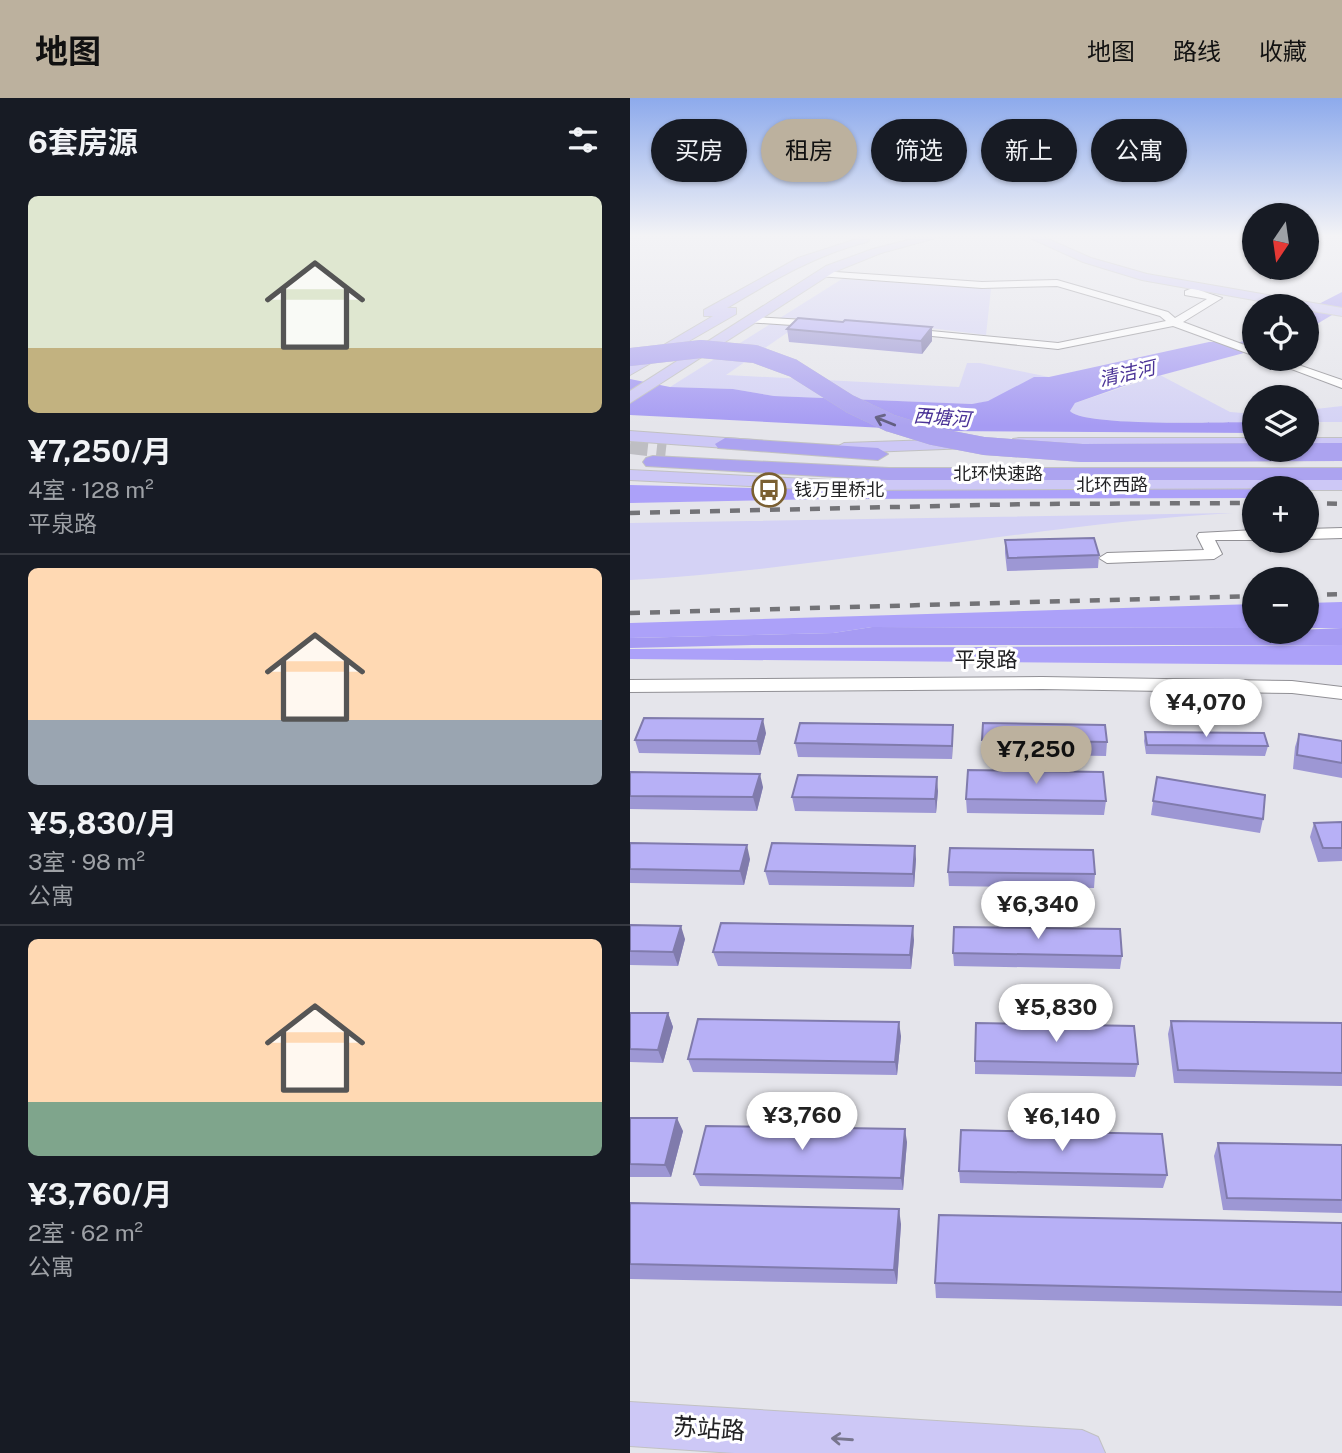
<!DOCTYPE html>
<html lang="zh">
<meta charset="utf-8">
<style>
:root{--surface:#171b24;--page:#242831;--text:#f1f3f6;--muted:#9ea1a6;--line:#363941;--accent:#bcb19e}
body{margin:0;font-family:"Public Sans","Noto Sans SC",sans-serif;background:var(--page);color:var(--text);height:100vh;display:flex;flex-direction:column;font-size:26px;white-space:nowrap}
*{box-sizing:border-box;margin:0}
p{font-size:23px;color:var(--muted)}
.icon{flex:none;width:38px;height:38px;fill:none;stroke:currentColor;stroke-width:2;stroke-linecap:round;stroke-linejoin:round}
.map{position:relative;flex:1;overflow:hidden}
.details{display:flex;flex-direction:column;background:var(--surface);width:630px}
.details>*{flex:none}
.hud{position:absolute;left:21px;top:21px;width:584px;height:63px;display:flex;gap:14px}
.needle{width:46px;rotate:193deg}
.buttons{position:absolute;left:612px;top:105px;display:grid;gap:14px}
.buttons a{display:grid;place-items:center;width:77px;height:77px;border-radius:50%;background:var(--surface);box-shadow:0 2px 5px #0004;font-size:35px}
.price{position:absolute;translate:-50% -60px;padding:0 16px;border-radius:24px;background:#fff;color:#222;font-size:23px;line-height:46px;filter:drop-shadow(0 2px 4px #0008)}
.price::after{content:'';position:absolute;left:50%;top:42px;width:21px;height:16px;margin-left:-10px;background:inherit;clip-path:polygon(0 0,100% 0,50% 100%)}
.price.active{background:var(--accent);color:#111}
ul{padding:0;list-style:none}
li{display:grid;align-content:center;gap:14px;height:371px;padding:0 28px}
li+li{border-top:2px solid var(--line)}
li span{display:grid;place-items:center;height:217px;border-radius:10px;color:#555}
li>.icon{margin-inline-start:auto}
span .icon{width:126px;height:126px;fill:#fffc;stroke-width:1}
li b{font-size:30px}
h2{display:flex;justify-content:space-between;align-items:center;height:84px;padding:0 28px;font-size:30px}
.chip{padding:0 24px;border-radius:32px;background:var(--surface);box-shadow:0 2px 5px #0004;font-size:24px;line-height:63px}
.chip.active{background:var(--accent);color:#111}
header{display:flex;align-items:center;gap:42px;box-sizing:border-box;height:98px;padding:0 35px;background:var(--accent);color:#111}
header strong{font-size:33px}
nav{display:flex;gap:38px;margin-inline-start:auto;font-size:24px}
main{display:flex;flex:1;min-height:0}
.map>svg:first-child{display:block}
.green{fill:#d4d2f5}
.forest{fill:#aca1f9}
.water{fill:#a69bf3}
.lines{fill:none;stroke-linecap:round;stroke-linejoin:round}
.highway-tunnel{stroke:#bebec3;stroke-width:18;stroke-dasharray:18 9;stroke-linecap:butt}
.minor-casing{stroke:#919095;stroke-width:2}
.major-casing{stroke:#c1c1c2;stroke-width:2}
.highway-casing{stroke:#c1c1c2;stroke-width:2}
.minor{fill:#fff;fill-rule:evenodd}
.major{fill:#cdc8f6;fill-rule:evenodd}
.highway{fill:#aca3f0;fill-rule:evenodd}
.rail{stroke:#737377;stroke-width:4.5;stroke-dasharray:10 10;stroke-linecap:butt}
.highway-bridge-casing{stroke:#c1c1c2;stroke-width:18;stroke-linecap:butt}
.highway-bridge{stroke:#aca3f0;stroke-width:18}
.wall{fill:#9d97d4}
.shaded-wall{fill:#807bac}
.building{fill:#b7b0f6;stroke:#807bac;stroke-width:2}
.oneway{stroke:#615d80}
.oneway2{stroke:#78768e}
.labels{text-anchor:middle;stroke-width:6;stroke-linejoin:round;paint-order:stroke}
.far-street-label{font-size:18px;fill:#232325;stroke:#fff}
.far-poi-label{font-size:18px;fill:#232325;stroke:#fff;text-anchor:start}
.far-water-label{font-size:19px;font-style:italic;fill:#4b3397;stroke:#fff}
.street-label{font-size:21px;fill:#232325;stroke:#fff}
.near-street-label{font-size:24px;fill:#232325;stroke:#fff}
</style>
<header>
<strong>地图</strong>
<nav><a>地图</a><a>路线</a><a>收藏</a></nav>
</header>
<main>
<section class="details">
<h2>6套房源<svg class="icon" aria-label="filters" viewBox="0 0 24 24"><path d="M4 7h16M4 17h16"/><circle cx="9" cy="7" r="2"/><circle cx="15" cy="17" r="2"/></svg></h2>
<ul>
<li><span style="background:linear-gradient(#dfe7d0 70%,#c2b280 0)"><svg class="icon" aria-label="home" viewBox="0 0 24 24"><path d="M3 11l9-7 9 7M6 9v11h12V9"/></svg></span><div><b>¥7,250/月</b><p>4室 · 128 m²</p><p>平泉路</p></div></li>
<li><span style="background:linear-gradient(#ffd9b3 70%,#9aa5b1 0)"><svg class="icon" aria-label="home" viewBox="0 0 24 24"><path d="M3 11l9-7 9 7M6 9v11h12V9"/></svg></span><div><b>¥5,830/月</b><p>3室 · 98 m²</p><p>公寓</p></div></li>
<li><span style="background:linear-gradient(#ffd9b3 75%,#7fa58c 0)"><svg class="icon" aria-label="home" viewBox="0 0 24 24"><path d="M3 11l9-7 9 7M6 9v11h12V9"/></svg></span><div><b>¥3,760/月</b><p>2室 · 62 m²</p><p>公寓</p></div></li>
</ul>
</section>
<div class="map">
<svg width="712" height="1355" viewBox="0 0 712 1355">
<rect width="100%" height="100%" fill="#e5e5eb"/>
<path class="green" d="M 212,181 L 361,191 L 356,237 L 252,224 L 177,221 L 96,277 L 329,289 L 337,265 L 350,265 L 419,279 C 389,280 371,305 342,306 L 144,298 L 103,291 L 40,289 Z
M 530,277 L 600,314 L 625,316 L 625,324 C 596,324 454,329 440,313 L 445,305 Z
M 712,308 L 712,324 L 677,324 L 677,312 Z
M 603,415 C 401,426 202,471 0,482 L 0,425 Z"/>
<path class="forest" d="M 0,387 L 160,391 L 625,391 L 625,400 L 196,401 L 0,405 Z
M 712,504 L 712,530 L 677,530 L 677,505 Z
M 625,506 L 625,530 L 242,529 L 203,535 L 0,540 L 0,525 Z
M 712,547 L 712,567 L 0,561 L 0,551 Z"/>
<path class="water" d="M 712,194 L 712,211 L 677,232 L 677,212 Z
M 625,240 L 625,252 L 502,285 L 445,305 L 440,313 C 453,329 597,324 625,324 L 625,335 L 314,333 L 0,317 L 0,281 L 40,289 L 103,291 L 144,298 L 342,306 L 358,303 L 404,279 L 419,279 L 579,244 L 610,244 Z
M 242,529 L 625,530 L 625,534 L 712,530 L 712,547 L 122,547 L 0,550 L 0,540 L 203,535 Z"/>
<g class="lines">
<path class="highway-tunnel" d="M 0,347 L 36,351"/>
<defs>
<path id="minor" d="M 191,173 L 352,184 L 427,182 L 538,214 L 545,220 L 577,201 L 555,197 L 555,193 L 563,190 L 592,200 L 553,224 L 625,251 L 625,258 L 543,228 L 428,251 L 273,235 L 268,232 L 269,230 L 428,245 L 536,223 L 530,218 L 427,188 L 352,190 L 188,178 L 188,174 Z
M 121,219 L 192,223 L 197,226 L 192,229 L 117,224 L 117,220 Z
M 635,261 L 651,261 L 712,282 L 712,290 Z
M 712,430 L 712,440 L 677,441 L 677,431 Z
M 625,432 L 625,442 L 585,442 L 592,456 L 584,461 L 477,465 L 469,460 L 477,455 L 574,452 L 567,438 L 569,435 Z
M 412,579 L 662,583 L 712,589 L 712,601 L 662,595 L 412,591 L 0,594 L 0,582 Z"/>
<path id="major" d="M 294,138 L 313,138 L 251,155 L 204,174 L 0,305 L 0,293 L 196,168 L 243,151 Z
M 396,138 L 411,138 L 461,160 L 517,176 L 712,210 L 712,218 L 677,212 L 677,208 L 658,208 L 512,182 L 453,164 Z
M 233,139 L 239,142 L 237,144 C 185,157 142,183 97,210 L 106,210 L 106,216 L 0,277 L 0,267 L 83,218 L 74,218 L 74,212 L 168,160 Z
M 0,333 L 123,342 L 131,347 L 123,352 L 0,343 Z
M 389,340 L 625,340 L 625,350 L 383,349 L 381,345 L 383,341 Z
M 677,340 L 712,340 L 712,350 L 677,350 Z
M 333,341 L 339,342 L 341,346 L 339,350 L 214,355 L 205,350 L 214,345 Z
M 0,372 L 198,382 L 712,382 L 712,392 L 677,392 L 677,390 L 198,392 L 0,382 Z
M 0,1304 L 452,1332 L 468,1339 L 475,1355 L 104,1355 L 0,1348 Z"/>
<path id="highway" d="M 95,340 L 248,350 L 258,356 L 248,362 L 88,350 L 85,346 Z
M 23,358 L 259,370 L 712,370 L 712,382 L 259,382 L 16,368 L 13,364 L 16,360 Z"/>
</defs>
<use href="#minor" class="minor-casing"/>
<use href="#major" class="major-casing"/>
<use href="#highway" class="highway-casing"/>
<use href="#minor" class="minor"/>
<use href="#major" class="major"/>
<use href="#highway" class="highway"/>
<path class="rail" d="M 677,405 L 712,406
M 0,415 L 398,406 L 625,405
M 677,497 L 712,496
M 0,515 L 625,498"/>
<defs>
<path id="highway-bridge" d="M 0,259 L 71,251 L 125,256 L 163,270 L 220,306 L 260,325 L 302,338 L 354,348 L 452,355 L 712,354"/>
</defs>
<use href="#highway-bridge" class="highway-bridge-casing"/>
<use href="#highway-bridge" class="highway-bridge"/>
</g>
<path class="wall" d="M 157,231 L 302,243 L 292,256 L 159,244 Z
M 375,442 L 469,457 L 468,470 L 377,473 L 375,455 Z
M 323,627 L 322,661 L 168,659 L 165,645 Z
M 515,634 L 638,648 L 635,658 L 516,656 L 514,643 Z
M 136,635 L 130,657 L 9,655 L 5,642 Z
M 669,636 L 712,643 L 712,680 L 663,671 L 665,649 Z
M 352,642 L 477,644 L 476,658 L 353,656 Z
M 0,674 L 133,689 L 127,713 L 0,711 Z
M 527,679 L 633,721 L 630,735 L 521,717 Z
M 308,693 L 306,715 L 165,713 L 162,699 Z
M 336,701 L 476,703 L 474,717 L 337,715 Z
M 712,724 L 712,763 L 688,764 L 680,739 L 684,725 Z
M 0,745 L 120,761 L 114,787 L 0,785 Z
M 286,761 L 284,789 L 139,787 L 135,773 Z
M 318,774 L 465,776 L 464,790 L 319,788 Z
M 0,827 L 55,841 L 48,868 L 0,867 Z
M 284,842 L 281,871 L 88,868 L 83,854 Z
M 323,855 L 492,858 L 490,871 L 324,868 Z
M 0,915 L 38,915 L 43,929 L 33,965 L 0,964 Z
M 541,923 L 712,925 L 712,988 L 544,985 L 538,936 Z
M 271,938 L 267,977 L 63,974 L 58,961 Z
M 345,963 L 508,966 L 505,979 L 345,976 Z
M 0,1020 L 53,1033 L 41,1079 L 0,1079 Z
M 277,1044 L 273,1092 L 70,1088 L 64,1076 Z
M 588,1045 L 712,1047 L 712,1115 L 593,1112 L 584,1058 Z
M 329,1073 L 537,1077 L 533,1090 L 330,1085 Z
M 0,1105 L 271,1126 L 267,1186 L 0,1181 Z
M 712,1125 L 712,1208 L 306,1200 L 305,1185 Z"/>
<path class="shaded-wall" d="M 302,229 L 302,243 L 292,256 L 291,243 Z
M 133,621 L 136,635 L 130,657 L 127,643 Z
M 323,627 L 323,641 L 322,661 L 322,648 Z
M 130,676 L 133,689 L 127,713 L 123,699 Z
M 307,679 L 308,693 L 306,715 L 305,701 Z
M 117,747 L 120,761 L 114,787 L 110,773 Z
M 285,748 L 286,761 L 284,789 L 283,776 Z
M 51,828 L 55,841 L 48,868 L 43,854 Z
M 283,828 L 284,842 L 281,871 L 280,857 Z
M 38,915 L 43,929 L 33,965 L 28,952 Z
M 269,924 L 271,938 L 267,977 L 265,964 Z
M 47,1020 L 53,1033 L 41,1079 L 35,1067 Z
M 275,1031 L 277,1044 L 273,1092 L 271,1080 Z
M 269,1111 L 271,1126 L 267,1186 L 264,1172 Z"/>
<path class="building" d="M 168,220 L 213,224 L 215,222 L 302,229 L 291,243 L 157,231 Z
M 464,440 L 469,457 L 378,460 L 375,442 Z
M 14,620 L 133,621 L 127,643 L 5,642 Z
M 170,625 L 323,627 L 322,648 L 165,645 Z
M 353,625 L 475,627 L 477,644 L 352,642 Z
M 515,634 L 634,635 L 638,648 L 517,647 Z
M 669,636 L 712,643 L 712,665 L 667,657 Z
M 338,672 L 473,674 L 476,703 L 336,701 Z
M 0,674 L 130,676 L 123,699 L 0,698 Z
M 168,677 L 307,679 L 305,701 L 162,699 Z
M 527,679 L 635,697 L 633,721 L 523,703 Z
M 712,724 L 712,750 L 693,750 L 684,725 Z
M 0,745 L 117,747 L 110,773 L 0,771 Z
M 142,745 L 285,748 L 283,776 L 135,773 Z
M 320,750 L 463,752 L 465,776 L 318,774 Z
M 91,825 L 283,828 L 280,857 L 83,854 Z
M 0,827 L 51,828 L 43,854 L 0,853 Z
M 324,829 L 490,831 L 492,858 L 323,855 Z
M 0,915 L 38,915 L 28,952 L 0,951 Z
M 68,921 L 269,924 L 265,964 L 58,961 Z
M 541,923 L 712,925 L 712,975 L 548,972 Z
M 346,925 L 504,928 L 508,966 L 345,963 Z
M 0,1020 L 47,1020 L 35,1067 L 0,1066 Z
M 76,1028 L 275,1031 L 271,1080 L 64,1076 Z
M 331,1032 L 532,1036 L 537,1077 L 329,1073 Z
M 588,1045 L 712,1047 L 712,1102 L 597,1100 Z
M 0,1105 L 269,1111 L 264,1172 L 0,1166 Z
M 309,1117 L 712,1125 L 712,1194 L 305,1185 Z"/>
<defs><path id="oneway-shaft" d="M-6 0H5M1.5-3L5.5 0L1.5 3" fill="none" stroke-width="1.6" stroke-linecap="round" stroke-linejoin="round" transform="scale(1.75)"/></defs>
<use class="oneway" href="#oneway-shaft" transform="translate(255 323) rotate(-158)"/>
<use class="oneway2" href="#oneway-shaft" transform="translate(212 1341) rotate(-176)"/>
<linearGradient id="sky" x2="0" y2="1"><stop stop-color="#8daaec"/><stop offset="0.42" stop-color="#f3f3f6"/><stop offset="1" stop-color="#f3f3f6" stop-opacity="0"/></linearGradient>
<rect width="712" height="328" fill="url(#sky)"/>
<defs>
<symbol id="bus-ring" viewBox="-11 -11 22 22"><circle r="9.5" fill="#fff" stroke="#7b6032" stroke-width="1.5"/><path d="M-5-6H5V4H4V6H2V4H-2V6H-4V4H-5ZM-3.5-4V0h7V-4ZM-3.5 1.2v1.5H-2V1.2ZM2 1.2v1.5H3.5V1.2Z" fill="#7b6032"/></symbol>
</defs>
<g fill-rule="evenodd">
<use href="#bus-ring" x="120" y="373" width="38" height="38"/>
</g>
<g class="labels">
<g class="far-street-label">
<text x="368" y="382">北环快速路</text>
<text x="482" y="393">北环西路</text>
</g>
<g class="far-poi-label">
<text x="164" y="398">钱万里桥北</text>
</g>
<g class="far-water-label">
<text transform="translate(497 275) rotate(-13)" y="7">清洁河</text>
<text transform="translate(312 319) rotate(4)" y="7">西塘河</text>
</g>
<g class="street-label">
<text x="356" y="569">平泉路</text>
</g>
<g class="near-street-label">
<text transform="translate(79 1331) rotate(4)" y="8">苏站路</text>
</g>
</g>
</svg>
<div class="buttons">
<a><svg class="needle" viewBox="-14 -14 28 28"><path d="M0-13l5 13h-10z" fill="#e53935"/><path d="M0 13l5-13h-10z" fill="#9ea1a6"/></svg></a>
<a><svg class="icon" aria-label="locate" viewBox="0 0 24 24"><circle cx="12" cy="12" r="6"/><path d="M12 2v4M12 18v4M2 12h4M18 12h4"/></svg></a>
<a><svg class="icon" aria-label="layers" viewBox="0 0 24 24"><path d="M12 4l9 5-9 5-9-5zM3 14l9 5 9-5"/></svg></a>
<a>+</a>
<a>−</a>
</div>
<b class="price" style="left:576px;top:641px">¥4,070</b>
<b class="price active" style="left:406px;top:688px">¥7,250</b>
<b class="price" style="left:408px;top:843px">¥6,340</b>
<b class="price" style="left:426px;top:946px">¥5,830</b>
<b class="price" style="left:172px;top:1054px">¥3,760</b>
<b class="price" style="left:432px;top:1055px">¥6,140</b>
<div class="hud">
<a class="chip">买房</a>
<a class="chip active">租房</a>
<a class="chip">筛选</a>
<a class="chip">新上</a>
<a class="chip">公寓</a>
</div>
</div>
</main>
